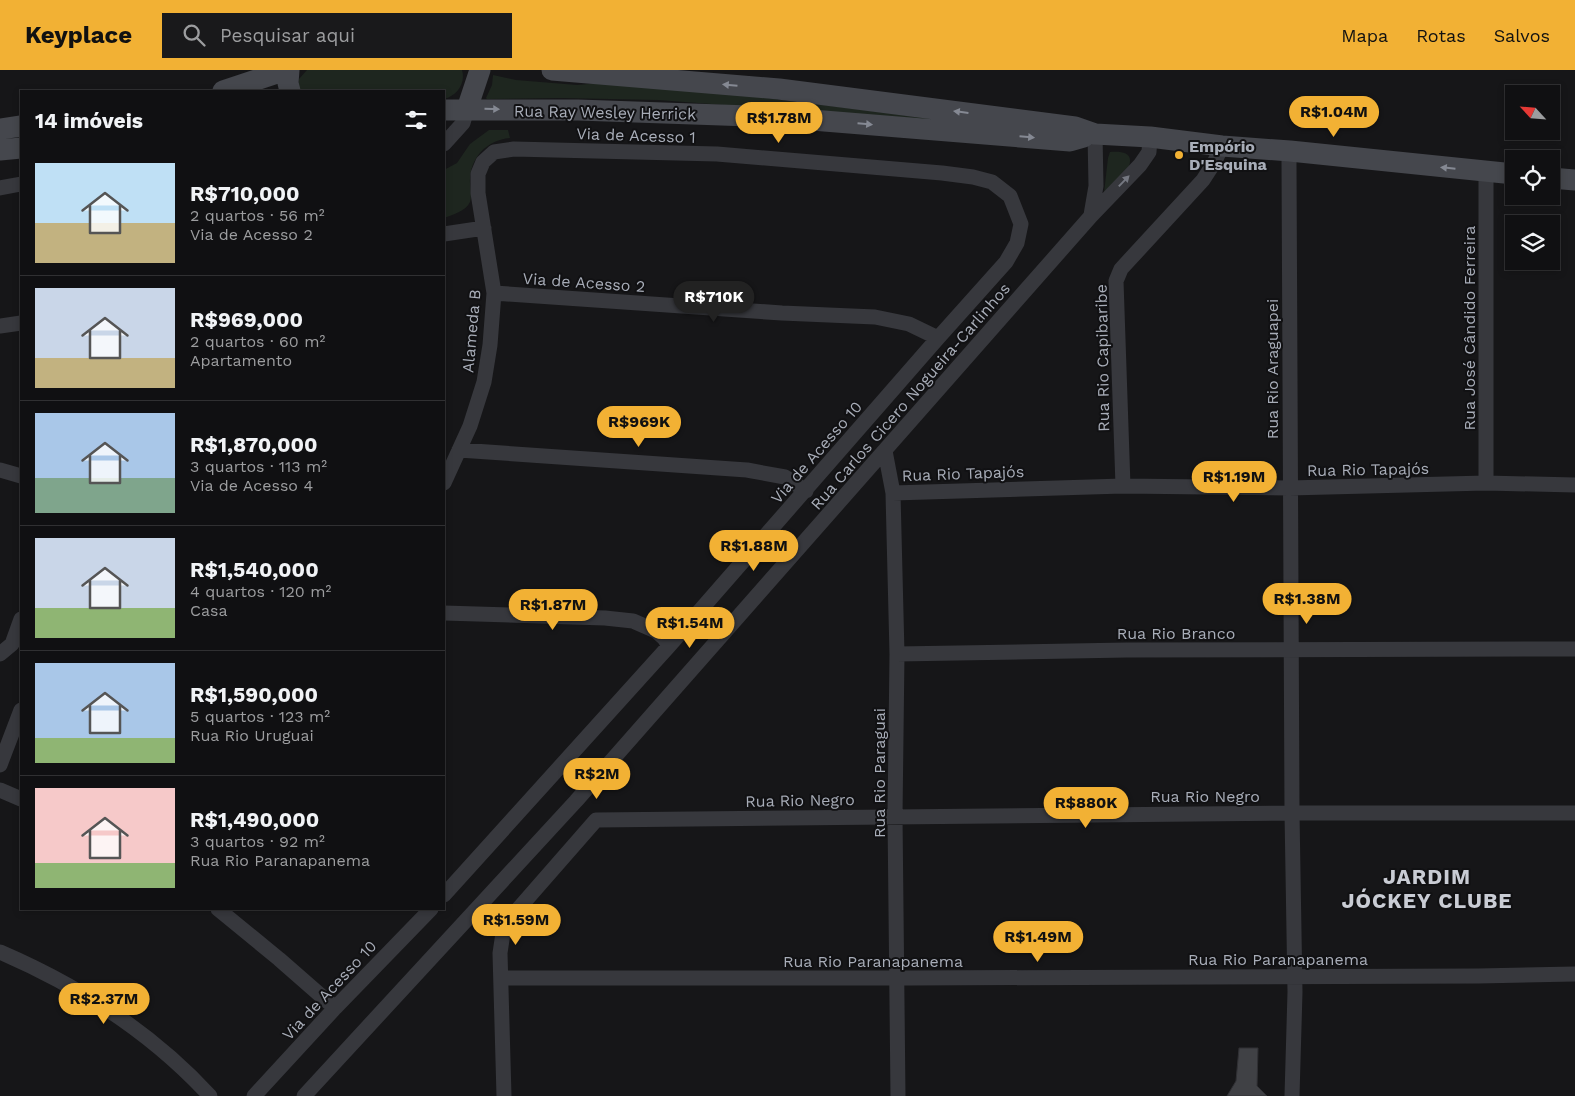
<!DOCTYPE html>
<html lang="pt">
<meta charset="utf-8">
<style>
:root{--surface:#101012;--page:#19191b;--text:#f1f3f6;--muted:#9c9d9f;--line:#303032;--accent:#f2b134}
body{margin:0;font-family:"Work Sans",sans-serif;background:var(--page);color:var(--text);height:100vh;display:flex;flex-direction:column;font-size:19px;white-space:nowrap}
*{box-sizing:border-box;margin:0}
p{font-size:16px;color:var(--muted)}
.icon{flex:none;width:28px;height:28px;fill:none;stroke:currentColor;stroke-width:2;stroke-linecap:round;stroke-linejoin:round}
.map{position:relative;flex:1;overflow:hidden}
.drawer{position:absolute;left:20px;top:20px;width:425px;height:820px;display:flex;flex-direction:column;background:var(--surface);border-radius:0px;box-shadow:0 2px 8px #0003,0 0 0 1px var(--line)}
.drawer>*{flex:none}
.needle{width:32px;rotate:296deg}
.controls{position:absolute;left:1505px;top:15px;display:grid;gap:10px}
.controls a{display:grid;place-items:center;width:55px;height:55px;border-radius:0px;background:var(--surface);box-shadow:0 2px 8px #0003,0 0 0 1px var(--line);font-size:25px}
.price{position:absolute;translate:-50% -42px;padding:0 11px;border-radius:18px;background:var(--accent);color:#111;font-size:16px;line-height:32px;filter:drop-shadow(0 1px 2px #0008)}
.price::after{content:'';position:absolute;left:50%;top:30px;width:15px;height:11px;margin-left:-8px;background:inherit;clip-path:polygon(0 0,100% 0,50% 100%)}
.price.current{background:#222;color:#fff}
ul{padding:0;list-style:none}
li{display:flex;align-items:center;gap:15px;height:125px;padding:0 15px}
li+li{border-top:1px solid var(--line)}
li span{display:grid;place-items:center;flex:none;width:140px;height:100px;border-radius:0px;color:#555}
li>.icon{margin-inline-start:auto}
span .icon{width:60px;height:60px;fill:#fffc;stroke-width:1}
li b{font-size:21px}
h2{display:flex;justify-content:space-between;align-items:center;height:60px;padding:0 15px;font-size:21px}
header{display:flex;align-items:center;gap:30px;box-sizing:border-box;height:70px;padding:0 25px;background:var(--accent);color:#111}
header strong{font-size:24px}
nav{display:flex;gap:28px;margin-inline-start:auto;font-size:18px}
.search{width:350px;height:45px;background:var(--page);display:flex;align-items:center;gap:12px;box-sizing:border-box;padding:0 18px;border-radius:0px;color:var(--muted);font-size:19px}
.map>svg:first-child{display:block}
.green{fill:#1e261f}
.building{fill:#404145;stroke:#303034}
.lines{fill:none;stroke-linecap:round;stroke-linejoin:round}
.street{stroke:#37383d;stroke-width:15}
.secondary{stroke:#45474d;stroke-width:21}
.oneway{fill:#858993}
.oneway2{fill:#757881}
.poi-dot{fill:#f2b134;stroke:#111113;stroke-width:2}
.labels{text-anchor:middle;stroke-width:4;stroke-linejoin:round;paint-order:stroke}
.street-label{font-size:16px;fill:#a8adb8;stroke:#111113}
.poi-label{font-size:16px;font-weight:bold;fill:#a8adb8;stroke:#111113;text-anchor:start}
.district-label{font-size:21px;font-weight:bold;letter-spacing:1px;fill:#c9ccd4;stroke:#111113}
</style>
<header>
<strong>Keyplace</strong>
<div class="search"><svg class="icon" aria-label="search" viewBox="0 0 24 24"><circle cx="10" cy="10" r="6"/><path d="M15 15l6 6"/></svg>Pesquisar aqui</div>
<nav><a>Mapa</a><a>Rotas</a><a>Salvos</a></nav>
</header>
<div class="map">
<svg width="1575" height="1026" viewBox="0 0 1575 1026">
<rect width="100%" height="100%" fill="#161618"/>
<path class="green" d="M 307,0 L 462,0 C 466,13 457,26 444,29 L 444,21 L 298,21 L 299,9 Z
M 493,5 L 516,10 L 577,15 L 612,12 L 767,28 L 976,54 L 658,30 L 561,28 L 487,29 L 486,28 L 492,15 Z
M 489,60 L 508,60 L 510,68 C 486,70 469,89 470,113 C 470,119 472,126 470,132 C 466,141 452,145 444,148 L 444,100 L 457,93 L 470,74 Z
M 1110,82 C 1121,81 1134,82 1129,96 L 1104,123 L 1108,88 Z"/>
<path class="building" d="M 1239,978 L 1258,978 L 1257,1016 L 1267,1026 L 1227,1026 L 1236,1011 Z"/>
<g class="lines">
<path class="street" d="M 444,74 L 463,53 L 467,39
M 1290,81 L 1289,92 L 1292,743 L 1295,922 L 1292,1026
M 1486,102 L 1486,413
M 0,118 L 21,114
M 1091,145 L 1096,116 L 1095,64
M 444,164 L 484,158
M 494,223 L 782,243 L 875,247 L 909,254 L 938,268
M 0,256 L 21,253
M 459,380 L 747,400 L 785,407 L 806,421
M 885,381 L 893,423 L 897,584 L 895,746 L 898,1026
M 0,400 L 21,406
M 444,413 L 470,356 L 484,312 L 490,275 L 494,223 L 478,123 L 478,104 L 483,92 L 494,82 L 514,79 L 717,84 L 942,103 L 973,107 L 992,112 L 1010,126 L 1021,154 L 1017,173 L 1006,192 L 938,268 L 669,576 L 444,825
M 1123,416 L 1116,211 L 1121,199 L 1203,110 L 1214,93 L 1222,76
M 893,423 L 1123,416 L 1289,418 L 1486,413 L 1575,415
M 444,543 L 605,548 L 633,551 L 656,561 L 664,568 L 669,576
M 0,584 L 12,574 L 21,549
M 897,584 L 1127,580 L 1575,579
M 0,695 L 21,640
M 0,720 L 21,729
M 596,750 L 1292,743 L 1575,743
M 218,839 L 279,889 L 335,938
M 0,882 C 79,916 151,962 210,1026
M 501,908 L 910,908 L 1478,906 L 1575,904
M 254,1026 L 335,938 L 431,839
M 304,1026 L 576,731 L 1091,146 L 1140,95 L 1149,82 L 1150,67
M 504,1026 L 500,883 L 503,863 L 512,846 L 596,750"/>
<path class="secondary" d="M 289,0 L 288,13 L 290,21
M 552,0 L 779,19 L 1075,57 L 1095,64 L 1150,67 L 1222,76 L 1290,81 L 1514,104
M 223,21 L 286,0
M 467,39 L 480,0
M 444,40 L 578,40 L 775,47 L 1070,71 L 1084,67
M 0,59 L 21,56
M 0,80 L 21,78
M 1551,108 L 1575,110"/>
</g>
<defs><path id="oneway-solid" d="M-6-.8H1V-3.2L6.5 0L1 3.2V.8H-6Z" transform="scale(1.25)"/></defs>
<g class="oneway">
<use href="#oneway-solid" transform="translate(730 15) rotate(-175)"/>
<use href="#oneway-solid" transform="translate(492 39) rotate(1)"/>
<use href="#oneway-solid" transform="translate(961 42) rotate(-173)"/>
<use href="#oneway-solid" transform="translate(865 54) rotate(5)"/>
<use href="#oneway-solid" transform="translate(1027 67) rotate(5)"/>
<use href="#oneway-solid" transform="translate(1448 98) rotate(-174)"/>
</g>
<use class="oneway2" href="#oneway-solid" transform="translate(1124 111) rotate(-46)"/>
<circle class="poi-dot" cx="1179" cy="85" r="5"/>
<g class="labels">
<g class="street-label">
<text transform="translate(605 42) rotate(1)" y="6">Rua Ray Wesley Herrick</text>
<text transform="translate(636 65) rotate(2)" y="6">Via de Acesso 1</text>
<text transform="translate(584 212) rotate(4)" y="6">Via de Acesso 2</text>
<text transform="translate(1469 258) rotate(-90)" y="6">Rua José Cândido Ferreira</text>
<text transform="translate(471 261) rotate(-85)" y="6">Alameda B</text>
<text transform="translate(1102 288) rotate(-91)" y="6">Rua Rio Capibaribe</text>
<text transform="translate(1272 299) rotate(-90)" y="6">Rua Rio Araguapei</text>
<text transform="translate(910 326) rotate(-49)" y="6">Rua Carlos Cicero Nogueira-Carlinhos</text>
<text transform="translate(816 382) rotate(-49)" y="6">Via de Acesso 10</text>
<text transform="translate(1368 399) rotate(-1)" y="6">Rua Rio Tapajós</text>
<text transform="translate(963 403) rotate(-2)" y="6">Rua Rio Tapajós</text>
<text x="1176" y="569">Rua Rio Branco</text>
<text transform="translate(879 703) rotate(-90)" y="6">Rua Rio Paraguai</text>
<text x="1205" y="732">Rua Rio Negro</text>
<text transform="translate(800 730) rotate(-1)" y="6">Rua Rio Negro</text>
<text x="1278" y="895">Rua Rio Paranapanema</text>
<text x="873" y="897">Rua Rio Paranapanema</text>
<text transform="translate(329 920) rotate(-47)" y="6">Via de Acesso 10</text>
</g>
<g class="poi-label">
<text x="1189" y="82">Empório<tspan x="1189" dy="18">D'Esquina</tspan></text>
</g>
<g class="district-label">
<text x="1427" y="814">JARDIM<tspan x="1427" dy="24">JÓCKEY CLUBE</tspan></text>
</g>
</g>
</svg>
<div class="controls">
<a><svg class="needle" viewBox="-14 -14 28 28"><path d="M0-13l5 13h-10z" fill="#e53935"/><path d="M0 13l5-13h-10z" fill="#9c9d9f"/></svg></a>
<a><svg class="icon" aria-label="locate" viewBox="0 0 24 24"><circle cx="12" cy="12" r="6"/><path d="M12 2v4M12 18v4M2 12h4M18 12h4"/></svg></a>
<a><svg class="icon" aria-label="layers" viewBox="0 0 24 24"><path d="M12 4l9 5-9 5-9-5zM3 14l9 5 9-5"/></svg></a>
</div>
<b class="price" style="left:1334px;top:68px">R$1.04M</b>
<b class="price" style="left:779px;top:74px">R$1.78M</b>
<b class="price current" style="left:714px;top:253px">R$710K</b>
<b class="price" style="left:639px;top:378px">R$969K</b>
<b class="price" style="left:1234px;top:433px">R$1.19M</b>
<b class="price" style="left:754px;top:502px">R$1.88M</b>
<b class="price" style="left:1307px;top:555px">R$1.38M</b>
<b class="price" style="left:553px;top:561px">R$1.87M</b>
<b class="price" style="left:690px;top:579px">R$1.54M</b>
<b class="price" style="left:597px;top:730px">R$2M</b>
<b class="price" style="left:1086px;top:759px">R$880K</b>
<b class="price" style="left:516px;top:876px">R$1.59M</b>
<b class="price" style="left:1038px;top:893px">R$1.49M</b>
<b class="price" style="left:104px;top:955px">R$2.37M</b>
<section class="drawer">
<h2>14 imóveis<svg class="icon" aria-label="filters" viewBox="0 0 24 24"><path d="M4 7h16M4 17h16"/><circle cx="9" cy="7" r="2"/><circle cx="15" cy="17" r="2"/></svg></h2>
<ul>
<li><span style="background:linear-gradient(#bfe0f5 60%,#c2b280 0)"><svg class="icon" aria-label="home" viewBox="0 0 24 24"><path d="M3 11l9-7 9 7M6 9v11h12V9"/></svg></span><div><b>R$710,000</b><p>2 quartos · 56 m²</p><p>Via de Acesso 2</p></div></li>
<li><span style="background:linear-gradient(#c9d6e8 70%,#c2b280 0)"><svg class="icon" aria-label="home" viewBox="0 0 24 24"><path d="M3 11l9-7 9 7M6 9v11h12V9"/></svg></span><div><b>R$969,000</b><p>2 quartos · 60 m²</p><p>Apartamento</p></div></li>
<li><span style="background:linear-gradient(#a9c7e8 65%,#7fa58c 0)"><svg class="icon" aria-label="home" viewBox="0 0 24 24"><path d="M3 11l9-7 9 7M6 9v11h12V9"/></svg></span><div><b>R$1,870,000</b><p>3 quartos · 113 m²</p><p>Via de Acesso 4</p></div></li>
<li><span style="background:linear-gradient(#c9d6e8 70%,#8fb573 0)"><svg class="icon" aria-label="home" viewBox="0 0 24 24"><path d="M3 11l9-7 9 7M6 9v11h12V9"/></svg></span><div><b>R$1,540,000</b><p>4 quartos · 120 m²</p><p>Casa</p></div></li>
<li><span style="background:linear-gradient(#a9c7e8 75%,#8fb573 0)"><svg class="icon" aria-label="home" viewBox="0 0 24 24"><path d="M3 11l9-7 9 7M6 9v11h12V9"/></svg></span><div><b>R$1,590,000</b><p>5 quartos · 123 m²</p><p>Rua Rio Uruguai</p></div></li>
<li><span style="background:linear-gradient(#f6c9c9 75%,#8fb573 0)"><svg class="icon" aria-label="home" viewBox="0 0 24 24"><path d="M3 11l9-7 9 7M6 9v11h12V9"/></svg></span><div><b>R$1,490,000</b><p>3 quartos · 92 m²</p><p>Rua Rio Paranapanema</p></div></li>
</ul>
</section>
</div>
